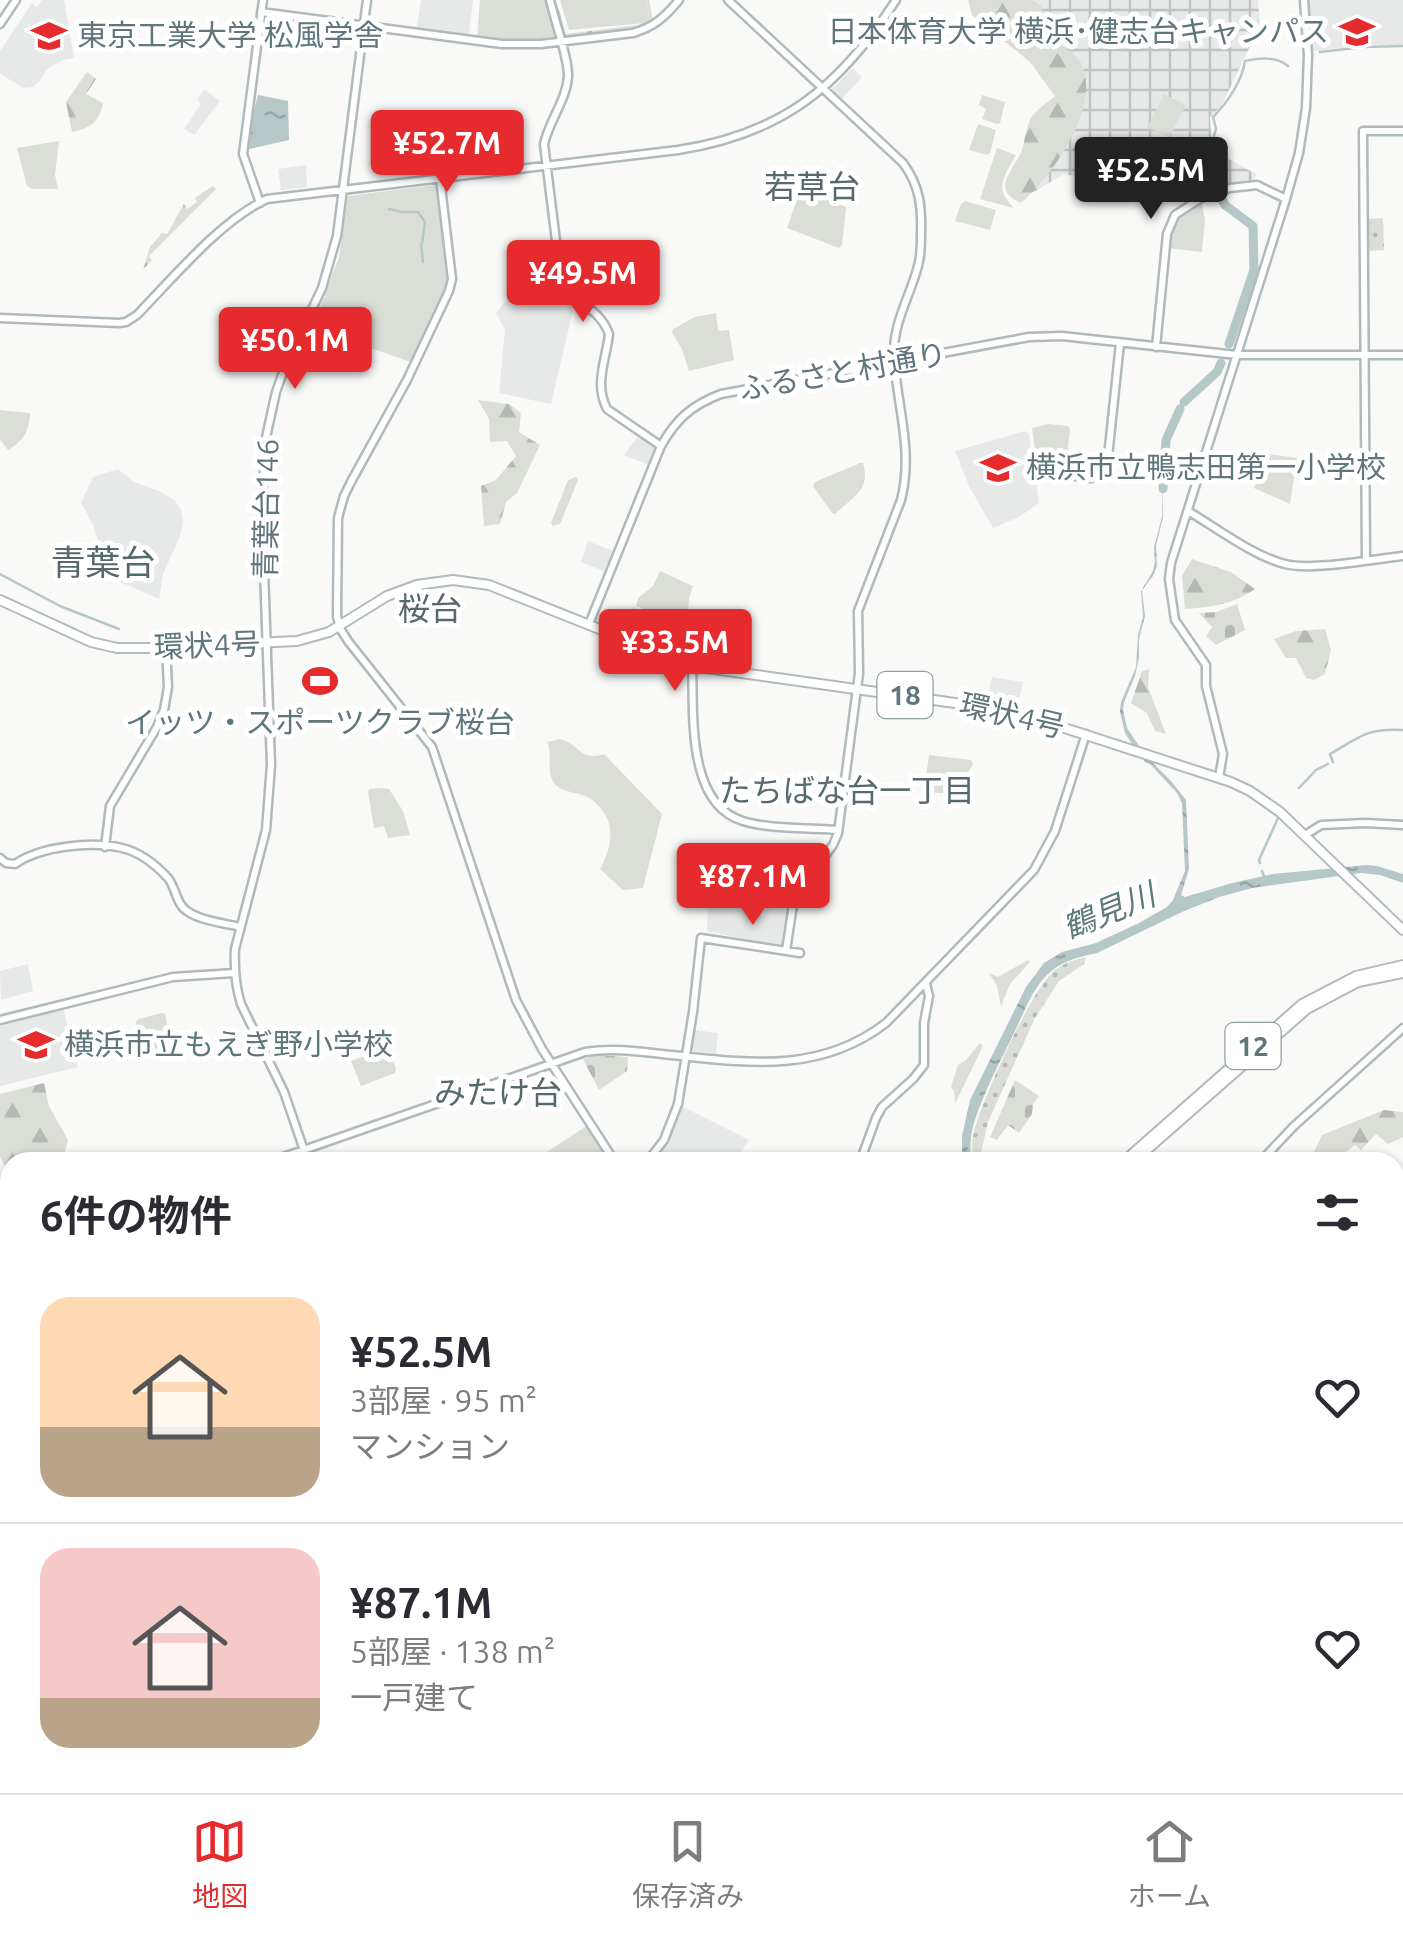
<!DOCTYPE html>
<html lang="ja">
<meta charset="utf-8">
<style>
:root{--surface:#fff;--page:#f7f7f7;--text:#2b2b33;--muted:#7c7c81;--line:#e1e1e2;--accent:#e52b2d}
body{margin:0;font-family:Ubuntu,"Noto Sans JP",sans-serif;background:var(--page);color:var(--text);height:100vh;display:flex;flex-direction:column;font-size:38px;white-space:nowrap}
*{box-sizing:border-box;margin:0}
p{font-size:32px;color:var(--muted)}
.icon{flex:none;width:55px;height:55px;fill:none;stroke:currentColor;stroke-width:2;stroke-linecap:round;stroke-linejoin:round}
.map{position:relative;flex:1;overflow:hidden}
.details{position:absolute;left:0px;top:1152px;width:1405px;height:642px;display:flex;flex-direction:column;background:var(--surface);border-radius:30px 30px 0 0;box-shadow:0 2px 8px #0004}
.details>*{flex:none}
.price{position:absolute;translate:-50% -85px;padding:0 22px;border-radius:10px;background:var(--accent);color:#fff;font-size:32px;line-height:65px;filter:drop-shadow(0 2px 5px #0008)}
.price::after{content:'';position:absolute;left:50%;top:60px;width:30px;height:22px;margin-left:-15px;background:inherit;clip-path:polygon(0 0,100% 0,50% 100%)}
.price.active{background:#222;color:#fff}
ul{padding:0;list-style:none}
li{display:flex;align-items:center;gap:30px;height:250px;padding:0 40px}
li+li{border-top:2px solid var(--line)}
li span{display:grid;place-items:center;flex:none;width:280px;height:200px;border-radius:30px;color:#555}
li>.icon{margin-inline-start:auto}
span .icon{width:120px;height:120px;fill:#fffc;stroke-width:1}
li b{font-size:42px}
h2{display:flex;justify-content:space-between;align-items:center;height:120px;padding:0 40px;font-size:42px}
.dock{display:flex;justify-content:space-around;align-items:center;height:140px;border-top:2px solid var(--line);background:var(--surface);font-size:28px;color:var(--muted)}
.dock a{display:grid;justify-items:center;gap:5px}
.dock .active{color:var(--accent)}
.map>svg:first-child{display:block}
.built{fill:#e7e9e8}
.industrial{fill:url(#industrial-grid)}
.grass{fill:url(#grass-dots)}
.forest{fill:url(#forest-firs)}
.cemetery{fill:url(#cemetery-stones)}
.green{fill:#dbded6}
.water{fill:url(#water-ripples)}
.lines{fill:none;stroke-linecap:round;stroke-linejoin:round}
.stream{stroke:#b5c7c7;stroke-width:2.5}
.river{stroke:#b5c7c7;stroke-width:9}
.secondary-casing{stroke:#b0babc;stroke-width:11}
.primary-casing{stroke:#b1babc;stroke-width:12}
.secondary{stroke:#fff;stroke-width:6}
.primary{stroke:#fff;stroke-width:8}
.labels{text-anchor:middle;stroke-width:10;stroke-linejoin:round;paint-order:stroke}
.shield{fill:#fff;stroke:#8fa0a3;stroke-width:2.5}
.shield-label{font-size:28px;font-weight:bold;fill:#5f777c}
.poi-label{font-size:30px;fill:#5f777c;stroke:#fff;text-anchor:start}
.street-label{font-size:30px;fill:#5f777c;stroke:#fff}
.neighbourhood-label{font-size:32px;fill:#56696d;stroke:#fff}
.water-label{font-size:32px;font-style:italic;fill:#5f7b7c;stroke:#fff}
.quarter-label{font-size:35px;fill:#56696d;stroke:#fff}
</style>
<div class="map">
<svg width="1403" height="1793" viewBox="0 0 1403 1793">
<defs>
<pattern id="industrial-grid" width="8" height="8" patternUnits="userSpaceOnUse" patternTransform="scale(2.5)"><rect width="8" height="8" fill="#e7e9e8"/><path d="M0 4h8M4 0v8" fill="none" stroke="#bec2c1"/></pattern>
<pattern id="grass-dots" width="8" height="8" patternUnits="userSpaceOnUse" patternTransform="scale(2.5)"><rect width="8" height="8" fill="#dbded6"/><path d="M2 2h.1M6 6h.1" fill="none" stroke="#b5b9b3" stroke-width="1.8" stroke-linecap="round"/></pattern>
<pattern id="forest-firs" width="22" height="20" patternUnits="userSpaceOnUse" patternTransform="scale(2.5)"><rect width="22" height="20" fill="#dbded6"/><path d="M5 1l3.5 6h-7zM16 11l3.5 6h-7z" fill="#b5b9b3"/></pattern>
<pattern id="cemetery-stones" width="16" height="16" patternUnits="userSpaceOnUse" patternTransform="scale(2.5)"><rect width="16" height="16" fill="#dbded6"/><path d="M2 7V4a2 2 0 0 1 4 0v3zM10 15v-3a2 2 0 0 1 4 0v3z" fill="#b5b9b3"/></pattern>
<pattern id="water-ripples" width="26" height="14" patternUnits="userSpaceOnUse" patternTransform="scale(2.5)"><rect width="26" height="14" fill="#b5c7c7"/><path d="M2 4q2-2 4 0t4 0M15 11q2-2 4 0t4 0" fill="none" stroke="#96a6a7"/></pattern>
</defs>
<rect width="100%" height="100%" fill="#f9f9f7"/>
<path class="built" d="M 42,0 L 64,0 L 74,58 L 63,60 L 47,69 L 40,81 L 33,87 L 24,88 L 0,74 L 0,51 L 32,3 L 37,7 Z
M 421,0 L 473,0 L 469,33 L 466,35 L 420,29 L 417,26 Z
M 1309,0 L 1403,0 L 1403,45 L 1366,45 L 1312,51 Z
M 853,68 L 862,77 L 841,100 L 834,92 L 833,88 Z
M 204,89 L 220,101 L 194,135 L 184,129 L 201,104 L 197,100 Z
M 306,165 L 307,187 L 281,190 L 278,169 Z
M 562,294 L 575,302 L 551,404 L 499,393 L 505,330 L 496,313 L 511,295 L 541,302 L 552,301 Z
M 1025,431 L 1029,434 L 1039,503 L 1019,517 L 993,528 L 969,486 L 955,451 Z
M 638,436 L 655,447 L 649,465 L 624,455 Z
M 118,469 L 134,482 L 159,491 L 174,500 L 181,509 L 183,523 L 180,536 L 163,574 L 159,599 L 97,572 L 98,540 L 93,525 L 81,503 L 93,477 Z
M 588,541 L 613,551 L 604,571 L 581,562 Z
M 633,607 L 688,630 L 689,656 L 685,657 L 625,634 L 624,631 Z
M 992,677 L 1023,682 L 1018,705 L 987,700 Z
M 711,875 L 796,887 L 791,896 L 784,945 L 781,947 L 707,931 L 708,895 Z
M 28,964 L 33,991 L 1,1000 L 0,971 Z
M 63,1008 L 78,1067 L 0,1086 L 0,1023 Z
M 694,1030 L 718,1033 L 716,1053 L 694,1051 L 690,1049 Z
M 683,1107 L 749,1140 L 734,1162 L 652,1162 L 670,1138 Z
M 1395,1183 L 1403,1191 L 1403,1278 L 1395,1271 Z
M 1395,1334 L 1403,1336 L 1403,1574 L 1395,1566 Z"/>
<path class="industrial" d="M 1013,0 L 1258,0 L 1260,26 L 1221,106 L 1210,117 L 1212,150 L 1256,174 L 1255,178 L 1247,183 L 1217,187 L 1210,172 L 1209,165 L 1199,153 L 1157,149 L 1096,180 L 1064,174 L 1020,200 L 1082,90 Z"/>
<path class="grass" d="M 213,186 L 216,189 L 149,256 L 152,260 L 143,270 L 150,247 L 162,233 L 167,234 L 184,204 L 187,209 L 197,202 L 195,198 Z
M 1383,218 L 1384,250 L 1368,251 L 1367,219 Z
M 1086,957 L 1084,964 L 1059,981 L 1035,1018 L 988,1122 L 979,1162 L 973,1162 C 972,1152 971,1143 974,1132 C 981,1102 1030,993 1052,973 C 1061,964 1073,960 1086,957 Z
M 0,1410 L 10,1422 L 10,1493 L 2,1495 L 4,1505 L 0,1506 Z"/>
<path class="forest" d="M 552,0 L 556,0 L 566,34 L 638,25 L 650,19 L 646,0 L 649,0 L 653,20 L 633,29 L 566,37 L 563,36 Z
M 968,0 L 1032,0 L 1041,6 C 1045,18 1047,31 1057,41 C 1064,49 1074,52 1080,61 C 1104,103 1053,176 1021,203 C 989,189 1014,171 1022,150 C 1025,140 1026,127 1031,118 C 1036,110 1048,102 1055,96 L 1030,62 L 972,15 Z
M 87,72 L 96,79 L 86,94 L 103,103 C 99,122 91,128 72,132 L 66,102 Z
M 478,400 L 509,404 L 521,413 L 519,432 L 540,445 L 517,493 L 506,502 L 500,524 L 484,526 L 481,486 L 496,480 L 516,456 L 507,441 L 490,442 L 489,419 Z
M 1192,559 L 1231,572 L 1255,589 C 1233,604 1212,607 1185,609 L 1182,576 Z
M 1325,629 L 1331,650 L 1325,674 L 1314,680 L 1306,678 L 1296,658 L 1286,658 L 1274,639 L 1296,631 Z
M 1149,669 L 1148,687 L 1166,734 L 1155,731 L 1147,713 L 1131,703 L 1142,671 Z
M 1028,960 L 1030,962 L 1010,984 L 1001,1006 L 997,986 L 989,973 L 998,977 Z
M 980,1043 L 983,1046 L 955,1104 L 954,1091 L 951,1087 L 958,1065 L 966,1060 Z
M 44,1083 L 49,1106 L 68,1140 L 62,1162 L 10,1162 L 10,1185 L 6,1184 L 5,1166 L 0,1157 L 0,1094 Z
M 1384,1110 L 1403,1112 L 1403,1137 L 1388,1144 L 1376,1134 L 1361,1150 L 1355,1145 L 1333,1162 L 1309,1162 L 1322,1135 Z
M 1395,1272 L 1403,1281 L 1403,1334 L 1395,1331 Z
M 1395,1638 L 1403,1646 L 1403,1793 L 1230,1793 L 1232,1790 L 1246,1788 L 1248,1785 L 1395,1785 Z
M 1095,1785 L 1203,1785 L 1198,1793 L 1100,1793 Z"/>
<path class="cemetery" d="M 1237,604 L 1245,630 L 1216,645 L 1206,636 L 1212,627 L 1199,613 L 1216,612 Z
M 599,1055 L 628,1057 L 627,1071 L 599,1090 L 583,1059 Z
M 1015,1080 L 1039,1096 L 1033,1104 L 1032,1114 L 1019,1133 L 1008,1125 L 997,1140 L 990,1137 Z"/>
<path class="green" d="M 480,0 L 546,0 L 556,39 L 536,41 L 477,37 Z
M 560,0 L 646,0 L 650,20 L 645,23 L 569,30 Z
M 1164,94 L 1186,105 L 1169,138 L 1147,127 Z
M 982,95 L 1005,102 L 1000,123 L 997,124 L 982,119 L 986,109 L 979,105 Z
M 978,124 L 996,130 L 990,153 L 987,155 L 969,150 Z
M 59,141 L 55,175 L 58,189 L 32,189 L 27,186 L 17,148 Z
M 997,148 L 1016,155 C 1010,166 998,182 1004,195 C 1006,200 1011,203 1013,208 L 980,199 Z
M 436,185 L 448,283 L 410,362 L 371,348 L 309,337 L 339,257 L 348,196 Z
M 800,190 L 844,206 L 846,208 L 842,245 L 839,248 L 787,228 Z
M 965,201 L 996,210 L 990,230 L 955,221 L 961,204 Z
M 1199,203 L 1202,204 L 1205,220 L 1202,252 L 1168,248 C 1171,221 1176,217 1199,203 Z
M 716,313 L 718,331 L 729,330 L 734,360 L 689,371 L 682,349 L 672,333 L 673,329 L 695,317 Z
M 0,410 L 30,413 C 29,432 24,440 8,450 L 0,439 Z
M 1048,424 L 1068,426 L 1070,429 L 1065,473 L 1038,474 L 1032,428 Z
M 1268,454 L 1297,458 L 1290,504 L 1254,488 Z
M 860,463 L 863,463 C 871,490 853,497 835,514 L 832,513 L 813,486 L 815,482 Z
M 576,477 L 578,480 L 560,524 L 553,526 L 551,523 L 568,480 Z
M 660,571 L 693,586 L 689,598 L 687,627 L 636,606 L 638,598 L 653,586 Z
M 560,739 C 580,744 580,762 604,754 L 662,814 L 643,888 L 623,890 L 600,869 C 614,844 617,816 589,798 C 578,791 560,794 553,781 C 546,769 553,755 547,742 Z
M 929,755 L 971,760 L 973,764 L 956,794 L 924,792 Z
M 382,788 L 389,789 L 403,811 L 410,835 L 388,838 L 384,826 L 374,828 L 368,792 L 369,789 Z
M 162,1013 L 165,1014 L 172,1047 L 141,1052 L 136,1022 L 138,1019 Z
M 389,1047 L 396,1069 L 395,1073 L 361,1086 L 351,1061 Z
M 588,1125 L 613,1162 L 531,1162 L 529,1157 L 545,1153 Z
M 363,1785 L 436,1785 L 409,1793 L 365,1793 Z"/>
<path class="water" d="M 258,95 L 288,101 L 289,140 L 249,149 L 252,118 Z
M 1163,480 L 1163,517 L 1156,546 L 1157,566 L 1153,576 L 1142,590 L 1145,616 L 1139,639 L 1139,658 L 1135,676 L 1124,702 L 1123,710 L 1127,728 L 1145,755 L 1171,781 L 1186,800 L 1189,869 L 1181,895 L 1185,897 L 1232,883 L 1273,874 L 1366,865 L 1377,866 L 1403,874 L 1403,883 L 1380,875 L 1361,873 L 1252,888 L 1219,897 L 1182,912 L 1097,953 C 1078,957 1061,961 1047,975 C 1033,988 1024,1012 1016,1029 C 1001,1060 984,1091 974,1123 C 970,1136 970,1149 971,1162 L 962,1162 L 962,1136 L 970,1100 L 1026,987 L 1044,963 L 1062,952 L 1096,943 L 1139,923 L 1167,907 L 1173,900 L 1185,871 L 1182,803 L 1177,793 L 1151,765 L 1145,762 L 1134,747 L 1125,733 L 1120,712 L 1121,702 L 1136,667 L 1138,635 L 1143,617 L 1141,591 L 1153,571 L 1155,562 L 1154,547 L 1162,517 Z"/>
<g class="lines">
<path class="stream" d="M 1320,52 L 1364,47 L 1403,46
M 1210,149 L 1216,129 L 1213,117 C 1228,102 1242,81 1245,61 C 1260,58 1275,56 1288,66
M 389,209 L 402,212 L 418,212 L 425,222 L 422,243
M 421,244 L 423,262
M 0,574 L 60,606 L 119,629
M 1333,762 L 1330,754 C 1360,737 1366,728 1403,730
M 1299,788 L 1316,770 L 1328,764
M 1260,863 L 1259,860 L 1278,818
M 1262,871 L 1264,876"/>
<path class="river" d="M 1210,149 L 1208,172 L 1216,187
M 1220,196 L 1225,205 L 1253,226 L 1254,270 L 1229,344
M 1184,402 L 1217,372 L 1221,363
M 1163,489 L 1166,440 L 1180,409
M 780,1785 L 790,1793"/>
<defs>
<path id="secondary" d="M 550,0 C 554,19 569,59 568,77 C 566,101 549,121 544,144 L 561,281 C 575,304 599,307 609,334 C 606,360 594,384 607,409 L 661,446
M 728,0 L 903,163 C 920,186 922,207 921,236 C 921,246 921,256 918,266 C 910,297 893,322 894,355 C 896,404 914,449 901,500 L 858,611 L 859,673 L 838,833 L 833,845 L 794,898 L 786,951
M 261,12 L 502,44 L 541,44 L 633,33 C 654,27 665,17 679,0
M 0,24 L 16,0
M 440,178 L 452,279 L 449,291 L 407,380 L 352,480 L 344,496 L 338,518 L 337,617 L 341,630 L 348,641 L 432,747 L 516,1000 L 542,1049 L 615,1162
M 260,203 L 243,154 L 263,0
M 0,318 L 119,323 L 126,322 L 137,315 C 173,278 221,220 267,199 L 678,150 C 782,134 840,87 896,0
M 1156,347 L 1167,234 L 1175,215 L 1201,198 L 1230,188 L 1257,185 L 1286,199
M 1038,476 L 1053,473 L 1091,478 L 1105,468 L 1108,457 L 1120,343
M 1188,511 C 1215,527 1255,557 1285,564 C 1312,571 1373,559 1403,556
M 1366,560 L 1363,131 L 1403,131
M 589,624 L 661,446 C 676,419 692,405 721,394 L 1029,337 L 1062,336 L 1237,355 L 1403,355
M 692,666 C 694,713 686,804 743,821 C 768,829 810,828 838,830
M 1219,778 L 1223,754 L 1206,686 L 1206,665 L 1175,620 L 1169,579 L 1171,563 L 1286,199 L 1299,153 L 1306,108 L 1308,55 L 1304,0
M 1305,835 L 1321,825 L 1365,823 L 1403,825
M 105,847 L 110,806 L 157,727 L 164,710 L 168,687 L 166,647
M 0,858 L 6,863 L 15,864 C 41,846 91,841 122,848 C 139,852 156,865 168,878 C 176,888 176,904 187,911 C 201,921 224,923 240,927
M 701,938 L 800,953
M 0,1020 L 173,977 L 234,973
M 269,1162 L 585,1052 C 611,1048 636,1051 662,1054 C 742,1062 817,1076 886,1023 L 1034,870 L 1055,831 L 1086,734
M 308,1162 L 284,1092 L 241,1004 C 235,985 234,969 235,949 L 266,830 L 271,765 L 262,514 L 265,442 L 276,392 L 286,364 L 322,288 L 337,236 L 367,0
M 647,1162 L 664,1140 L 678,1104 L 693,1012 L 701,938
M 860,1162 L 876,1118 L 882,1107 L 913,1079 L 924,1065 L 924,1023 L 929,996 L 926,984
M 1260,1162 L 1294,1126 L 1403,1028
M 0,1189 L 10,1192
M 0,1244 L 10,1257
M 0,1404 L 10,1416
M 1395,1572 L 1403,1579
M 0,1688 L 10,1689
M 234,1785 L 237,1793
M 208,1793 L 220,1785
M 688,1793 L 703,1785"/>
<path id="primary" d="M 0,600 L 91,642 L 117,648 L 150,648 L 297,641 L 329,632 L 387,596 L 417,585 L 453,580 L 489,585 L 692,666 L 1012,711 L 1231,782 L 1250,791 L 1280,812 L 1403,930
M 1123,1162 L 1302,1004 L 1356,976 L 1403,965
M 1133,1162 L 1307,1009 L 1358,982 L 1403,973
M 464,1793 L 472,1785
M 473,1793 L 481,1785"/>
</defs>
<use href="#secondary" class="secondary-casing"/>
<use href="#primary" class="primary-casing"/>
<use href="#secondary" class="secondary"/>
<use href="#primary" class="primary"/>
</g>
<defs>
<symbol id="university-bare" viewBox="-9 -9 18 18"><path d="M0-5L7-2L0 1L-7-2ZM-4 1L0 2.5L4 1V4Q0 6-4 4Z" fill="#e52b2d" stroke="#fff" stroke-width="2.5" paint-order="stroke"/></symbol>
<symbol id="school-bare" viewBox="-9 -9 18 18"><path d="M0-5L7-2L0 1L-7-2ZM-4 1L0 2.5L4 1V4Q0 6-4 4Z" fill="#e52b2d" stroke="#fff" stroke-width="2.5" paint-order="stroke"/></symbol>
<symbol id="stadium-bare" viewBox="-9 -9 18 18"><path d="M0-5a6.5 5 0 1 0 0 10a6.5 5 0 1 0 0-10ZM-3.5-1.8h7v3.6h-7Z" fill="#e52b2d" stroke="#fff" stroke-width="2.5" paint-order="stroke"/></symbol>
</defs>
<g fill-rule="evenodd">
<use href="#university-bare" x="1332" y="7" width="50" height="50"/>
<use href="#university-bare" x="24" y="11" width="50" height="50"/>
<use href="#school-bare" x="973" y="443" width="50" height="50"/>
<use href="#stadium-bare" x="295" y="656" width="50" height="50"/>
<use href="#school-bare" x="11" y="1020" width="50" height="50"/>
</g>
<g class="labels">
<g class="shield">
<rect x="877.5" y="672" width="55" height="46" rx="8"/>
<rect x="1225.5" y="1023" width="55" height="46" rx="8"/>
</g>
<g class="shield-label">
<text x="905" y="705">18</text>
<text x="1253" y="1056">12</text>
</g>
<g class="poi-label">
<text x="1329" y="42" text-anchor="end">日本体育大学 横浜･健志台キャンパス</text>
<text x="77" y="46">東京工業大学 松風学舎</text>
<text x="1026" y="478">横浜市立鴨志田第一小学校</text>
<text x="320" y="733" text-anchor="middle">イッツ・スポーツクラブ桜台</text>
<text x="64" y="1055">横浜市立もえぎ野小学校</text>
</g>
<g class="street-label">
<text transform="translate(843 372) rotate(-10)" y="10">ふるさと村通り</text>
<text transform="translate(267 509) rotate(-89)" y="10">青葉台146</text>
<text transform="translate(207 646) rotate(-2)" y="10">環状4号</text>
<text transform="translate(1012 716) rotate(13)" y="10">環状4号</text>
</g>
<g class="neighbourhood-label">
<text x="812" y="198">若草台</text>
<text x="430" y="620">桜台</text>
<text x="847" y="802">たちばな台一丁目</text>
<text x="498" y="1104">みたけ台</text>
</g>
<g class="water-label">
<text transform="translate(1109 911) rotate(-22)" y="11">鶴見川</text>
</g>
<g class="quarter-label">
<text x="103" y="575">青葉台</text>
</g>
</g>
</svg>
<b class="price" style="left:447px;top:195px">¥52.7M</b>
<b class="price active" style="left:1151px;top:222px">¥52.5M</b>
<b class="price" style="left:583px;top:325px">¥49.5M</b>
<b class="price" style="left:295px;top:392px">¥50.1M</b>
<b class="price" style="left:675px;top:694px">¥33.5M</b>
<b class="price" style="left:753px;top:928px">¥87.1M</b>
<section class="details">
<h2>6件の物件<svg class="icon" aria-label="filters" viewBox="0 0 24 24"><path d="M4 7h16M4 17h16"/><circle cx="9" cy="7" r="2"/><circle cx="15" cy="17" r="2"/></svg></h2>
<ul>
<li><span style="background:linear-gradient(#ffd9b3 65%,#b9a48a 0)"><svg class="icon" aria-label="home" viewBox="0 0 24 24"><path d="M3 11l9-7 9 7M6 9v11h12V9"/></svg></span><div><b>¥52.5M</b><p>3部屋 · 95 m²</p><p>マンション</p></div><svg class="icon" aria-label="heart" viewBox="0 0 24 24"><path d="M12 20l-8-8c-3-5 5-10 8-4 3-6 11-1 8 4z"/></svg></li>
<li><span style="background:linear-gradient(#f6c9c9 75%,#b9a48a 0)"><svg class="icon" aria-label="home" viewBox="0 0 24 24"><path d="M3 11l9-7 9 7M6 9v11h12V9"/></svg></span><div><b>¥87.1M</b><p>5部屋 · 138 m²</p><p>一戸建て</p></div><svg class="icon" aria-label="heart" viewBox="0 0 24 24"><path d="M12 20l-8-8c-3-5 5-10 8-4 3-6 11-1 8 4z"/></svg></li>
</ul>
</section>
</div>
<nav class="dock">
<a class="active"><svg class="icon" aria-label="map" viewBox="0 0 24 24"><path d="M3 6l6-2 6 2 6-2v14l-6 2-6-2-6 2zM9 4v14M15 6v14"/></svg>地図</a>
<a><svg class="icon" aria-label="saved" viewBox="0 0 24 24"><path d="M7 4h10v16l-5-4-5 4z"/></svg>保存済み</a>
<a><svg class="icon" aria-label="home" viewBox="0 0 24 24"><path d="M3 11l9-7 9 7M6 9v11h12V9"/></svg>ホーム</a>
</nav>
